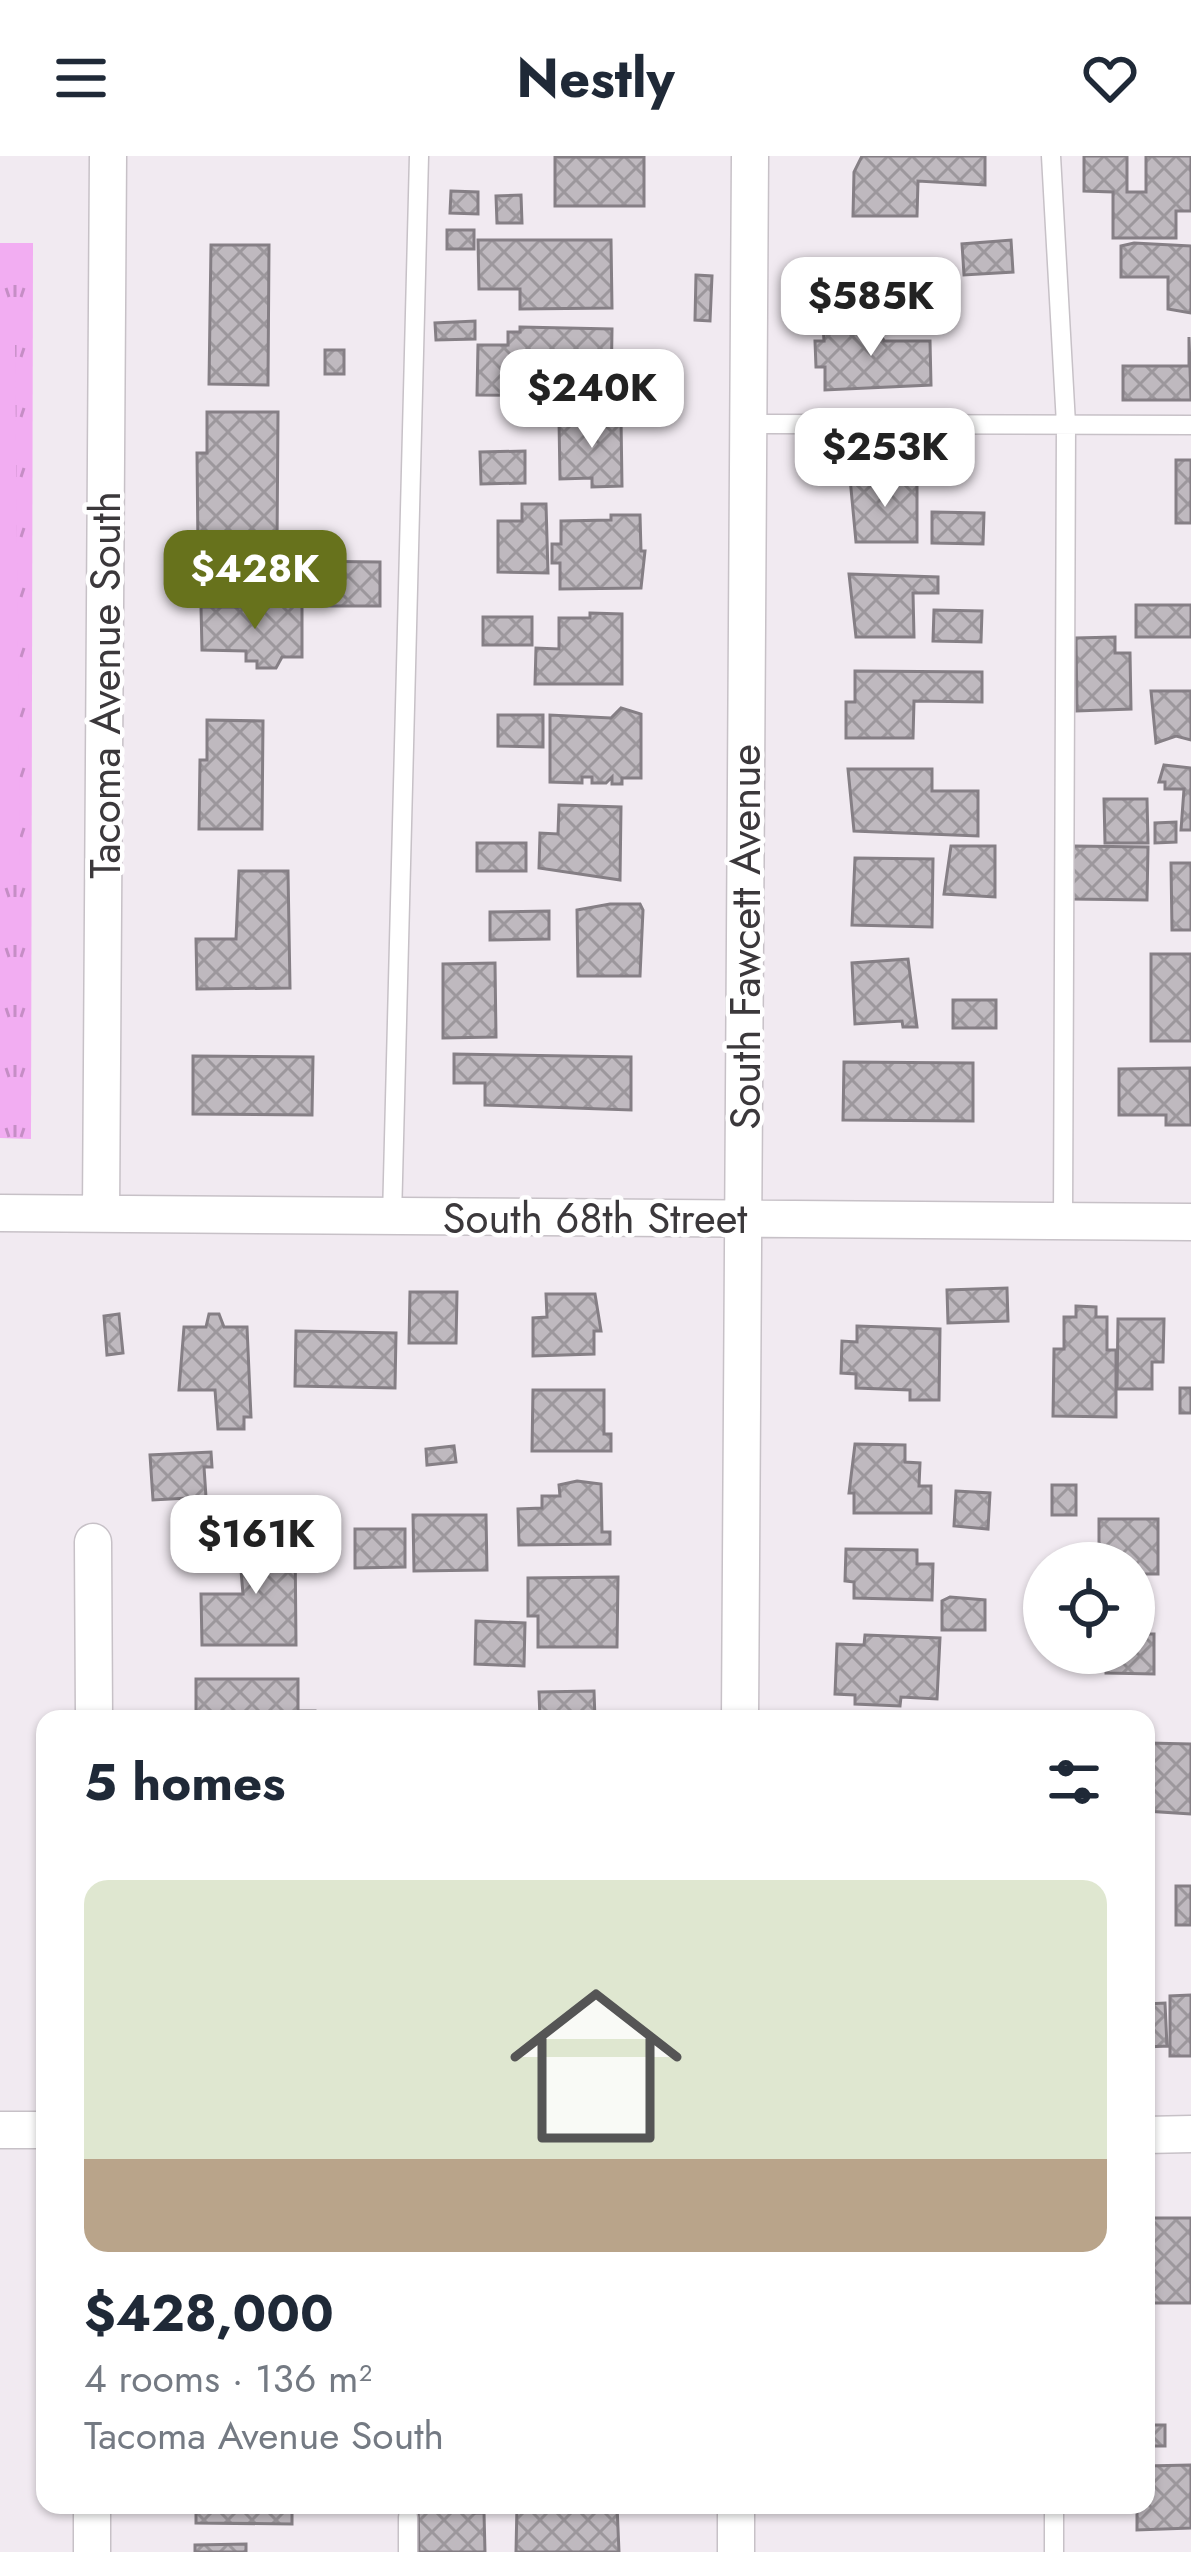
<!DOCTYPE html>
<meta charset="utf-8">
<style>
:root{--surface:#fff;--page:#f6f6f7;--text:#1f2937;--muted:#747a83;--accent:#67721c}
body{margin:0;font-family:Jost,sans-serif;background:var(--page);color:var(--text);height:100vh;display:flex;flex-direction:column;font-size:45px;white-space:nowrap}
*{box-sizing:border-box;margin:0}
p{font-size:39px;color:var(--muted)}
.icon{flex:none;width:66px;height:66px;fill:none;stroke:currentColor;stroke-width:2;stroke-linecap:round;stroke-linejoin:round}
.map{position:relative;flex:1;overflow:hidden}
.sheet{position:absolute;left:36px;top:1554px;width:1119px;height:804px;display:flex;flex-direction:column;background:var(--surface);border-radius:24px;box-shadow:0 3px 9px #0004}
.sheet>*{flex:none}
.controls{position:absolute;left:1023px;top:1386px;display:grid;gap:24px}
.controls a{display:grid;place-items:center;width:132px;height:132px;border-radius:50%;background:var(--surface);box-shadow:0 3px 9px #0004;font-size:60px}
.price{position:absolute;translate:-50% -102px;padding:0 27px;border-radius:24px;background:#fff;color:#222;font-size:39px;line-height:78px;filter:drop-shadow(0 3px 6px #0008)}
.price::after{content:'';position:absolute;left:50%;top:72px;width:36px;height:27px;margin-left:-18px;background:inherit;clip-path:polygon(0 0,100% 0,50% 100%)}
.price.selected{background:var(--accent);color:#fff}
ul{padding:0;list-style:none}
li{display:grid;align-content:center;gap:24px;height:636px;padding:0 48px}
li span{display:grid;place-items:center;height:372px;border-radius:24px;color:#555}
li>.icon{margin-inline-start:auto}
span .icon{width:216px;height:216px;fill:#fffc;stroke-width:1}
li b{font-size:51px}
h2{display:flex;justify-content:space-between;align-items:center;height:144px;padding:0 48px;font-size:51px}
header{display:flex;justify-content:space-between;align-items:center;height:156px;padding:0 48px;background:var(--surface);font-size:54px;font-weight:700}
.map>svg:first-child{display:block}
.grass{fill:url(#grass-tufts)}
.pitch{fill:#f2adf2}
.building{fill:url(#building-cross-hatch);stroke:#857f85;stroke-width:3}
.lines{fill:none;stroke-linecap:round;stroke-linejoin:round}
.service-casing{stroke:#c7c1c7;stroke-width:21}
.minor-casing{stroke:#c7c1c7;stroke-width:39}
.service{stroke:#fff;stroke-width:18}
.minor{stroke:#fff;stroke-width:36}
.labels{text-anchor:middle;stroke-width:9;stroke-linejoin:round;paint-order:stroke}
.street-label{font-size:42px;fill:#3b383b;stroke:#fff}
</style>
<header><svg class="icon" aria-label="menu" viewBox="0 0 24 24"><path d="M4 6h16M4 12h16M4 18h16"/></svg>Nestly<svg class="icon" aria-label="heart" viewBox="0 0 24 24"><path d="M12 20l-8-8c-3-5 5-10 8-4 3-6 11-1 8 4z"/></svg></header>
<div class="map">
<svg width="1191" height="2396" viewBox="0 0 1191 2396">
<defs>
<pattern id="grass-tufts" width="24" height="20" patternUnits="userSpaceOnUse" patternTransform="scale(3)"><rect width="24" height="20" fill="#f2adf2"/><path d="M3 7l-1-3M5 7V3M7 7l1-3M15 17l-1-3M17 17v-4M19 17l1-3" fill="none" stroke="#c58ec5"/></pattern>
<pattern id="building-cross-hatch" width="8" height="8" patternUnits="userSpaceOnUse" patternTransform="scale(3)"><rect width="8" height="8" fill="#bfb9bf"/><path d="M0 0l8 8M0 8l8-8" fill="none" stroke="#9c979c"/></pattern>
</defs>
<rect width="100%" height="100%" fill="#f1eaf1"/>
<path class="grass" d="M 0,87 L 33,87 L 31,983 L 0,982 Z"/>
<path class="pitch" d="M 0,183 L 15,183 L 20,702 L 0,702 Z"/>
<path class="building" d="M 862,0 L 985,0 L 985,29 L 918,25 L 917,60 L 853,60 L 854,16 Z
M 1084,0 L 1127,0 L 1127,36 L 1146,36 L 1146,0 L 1191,0 L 1191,55 L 1176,55 L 1176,82 L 1113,82 L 1113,36 L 1084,35 Z
M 555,1 L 644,1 L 644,50 L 555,50 Z
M 451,35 L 478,36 L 478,58 L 450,57 Z
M 521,39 L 522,67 L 497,67 L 496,40 Z
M 447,74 L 474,74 L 474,93 L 447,93 Z
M 478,84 L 611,84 L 612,152 L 520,153 L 520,133 L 479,133 Z
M 1011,84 L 1013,116 L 964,119 L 962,88 Z
M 1134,87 L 1191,90 L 1191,157 L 1168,153 L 1168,121 L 1121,121 L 1121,90 Z
M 211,89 L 269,89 L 268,229 L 209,228 Z
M 696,119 L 712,120 L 710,165 L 695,164 Z
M 475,165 L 475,183 L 436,184 L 435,167 Z
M 876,169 L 884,185 L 930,185 L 931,229 L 825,234 L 825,211 L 816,211 L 815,185 L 824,185 L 823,170 Z
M 520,171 L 612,173 L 611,240 L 477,239 L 478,189 L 508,189 L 508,176 L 520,176 Z
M 1189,181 L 1191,244 L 1123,244 L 1123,210 L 1189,210 Z
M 325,194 L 344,194 L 344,218 L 325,218 Z
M 207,256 L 278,256 L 277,393 L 198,393 L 197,297 L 207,297 Z
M 621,263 L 622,330 L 592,331 L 592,322 L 560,323 L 559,264 Z
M 525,295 L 525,327 L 481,328 L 480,296 Z
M 1176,304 L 1191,304 L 1191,367 L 1176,367 Z
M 850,322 L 917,322 L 917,386 L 856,386 Z
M 522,348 L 546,348 L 548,417 L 498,416 L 498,365 L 522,365 Z
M 932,356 L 984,357 L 983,388 L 932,387 Z
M 611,359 L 640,359 L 641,395 L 645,395 L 641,432 L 560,433 L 560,407 L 552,407 L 552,388 L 561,388 L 561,365 L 611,364 Z
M 293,405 L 380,406 L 380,450 L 292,450 Z
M 849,418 L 938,421 L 938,437 L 913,437 L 914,481 L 856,481 Z
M 245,446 L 302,450 L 302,501 L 282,501 L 276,512 L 257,512 L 257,505 L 246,505 L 246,495 L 202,494 L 201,451 L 245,451 Z
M 1136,449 L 1191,449 L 1191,481 L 1136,481 Z
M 934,454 L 982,455 L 981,486 L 933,485 Z
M 590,457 L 622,458 L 622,528 L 535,528 L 536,492 L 559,493 L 559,462 L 590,462 Z
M 483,461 L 532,461 L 532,489 L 483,489 Z
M 1115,481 L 1115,497 L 1130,497 L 1131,553 L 1077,555 L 1076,482 Z
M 855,515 L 982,516 L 982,546 L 914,545 L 913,582 L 846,582 L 846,546 L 855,546 Z
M 1151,535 L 1191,535 L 1191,584 L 1176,580 L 1156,587 Z
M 621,552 L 641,558 L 641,622 L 622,622 L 622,628 L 612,628 L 612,621 L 606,627 L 592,627 L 592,621 L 582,621 L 582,627 L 550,626 L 550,559 L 611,562 Z
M 498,559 L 543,559 L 543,591 L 498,590 Z
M 207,564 L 263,565 L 262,673 L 199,673 L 200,604 L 207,604 Z
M 1164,609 L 1191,612 L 1191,674 L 1181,674 L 1184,633 L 1165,633 L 1165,626 L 1159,626 Z
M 848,613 L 932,613 L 932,635 L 978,635 L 978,680 L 854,675 Z
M 1104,643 L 1147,643 L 1148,687 L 1105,687 Z
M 559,649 L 621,651 L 620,724 L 539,712 L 540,677 L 558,678 Z
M 1176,666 L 1176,686 L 1155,687 L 1155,667 Z
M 477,687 L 526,687 L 526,715 L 477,715 Z
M 951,690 L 995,690 L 995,741 L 944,738 Z
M 1073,690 L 1148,691 L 1147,744 L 1072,743 Z
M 855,702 L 933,703 L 932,771 L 852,769 Z
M 1171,707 L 1191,707 L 1191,774 L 1172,774 Z
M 239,715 L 288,715 L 290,832 L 197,833 L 196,783 L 236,783 Z
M 610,748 L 640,748 L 643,754 L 640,820 L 578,820 L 577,754 Z
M 549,755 L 549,783 L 490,784 L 490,756 Z
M 1151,798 L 1191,798 L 1191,885 L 1151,885 Z
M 908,803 L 917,871 L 903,871 L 902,865 L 855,868 L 852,807 Z
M 495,807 L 496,881 L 443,882 L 443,808 Z
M 953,844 L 996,844 L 996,872 L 953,872 Z
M 454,898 L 631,901 L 631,954 L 485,949 L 485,927 L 454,927 Z
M 193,900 L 313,901 L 312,959 L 193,958 Z
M 844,906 L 973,907 L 973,965 L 843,964 Z
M 1190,912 L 1191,969 L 1166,969 L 1166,959 L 1119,959 L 1119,913 Z
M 1007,1132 L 1008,1165 L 948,1167 L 947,1134 Z
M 410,1136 L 457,1136 L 456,1187 L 409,1187 Z
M 546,1138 L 595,1138 L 601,1175 L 594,1175 L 594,1198 L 533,1200 L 533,1162 L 547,1161 Z
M 1076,1150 L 1096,1151 L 1096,1161 L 1107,1161 L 1107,1194 L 1116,1194 L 1116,1261 L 1053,1260 L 1054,1193 L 1064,1193 L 1064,1161 L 1076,1161 Z
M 119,1158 L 123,1197 L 107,1199 L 104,1160 Z
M 209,1158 L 219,1158 L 224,1171 L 247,1171 L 251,1261 L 244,1261 L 244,1273 L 218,1273 L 215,1234 L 179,1234 L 184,1171 L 206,1171 Z
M 1118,1163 L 1164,1163 L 1163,1206 L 1152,1206 L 1152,1233 L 1117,1233 Z
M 857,1170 L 940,1173 L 939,1244 L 910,1244 L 910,1234 L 856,1232 L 856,1218 L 841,1217 L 842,1185 L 857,1186 Z
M 296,1175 L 396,1177 L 395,1232 L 295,1230 Z
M 1180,1232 L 1191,1232 L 1191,1257 L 1180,1257 Z
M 533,1234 L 604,1234 L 604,1278 L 611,1278 L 611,1295 L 532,1295 Z
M 855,1288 L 905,1289 L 905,1306 L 920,1307 L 919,1330 L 931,1330 L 931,1357 L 854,1357 L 854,1337 L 849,1337 Z
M 454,1290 L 456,1306 L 427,1309 L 426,1293 Z
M 211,1296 L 212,1311 L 204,1311 L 206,1341 L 153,1344 L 150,1299 Z
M 577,1325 L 601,1328 L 602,1376 L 610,1376 L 610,1388 L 519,1389 L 518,1353 L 542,1352 L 542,1340 L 560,1340 L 559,1329 Z
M 1052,1329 L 1076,1329 L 1076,1359 L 1052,1359 Z
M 956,1335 L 990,1337 L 988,1373 L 954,1370 Z
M 413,1359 L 486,1359 L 487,1414 L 414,1415 Z
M 1099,1363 L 1158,1363 L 1158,1418 L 1134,1418 L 1134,1407 L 1099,1407 Z
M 355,1373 L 405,1373 L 405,1411 L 355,1412 Z
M 238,1379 L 295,1379 L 296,1489 L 202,1489 L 201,1438 L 243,1438 Z
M 846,1393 L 917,1394 L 917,1408 L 933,1408 L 932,1444 L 854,1442 L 854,1426 L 845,1425 Z
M 618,1421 L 617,1491 L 538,1491 L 538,1460 L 528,1460 L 528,1422 Z
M 950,1441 L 985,1444 L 985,1474 L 942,1474 L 942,1445 Z
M 476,1465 L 525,1467 L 524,1510 L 475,1508 Z
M 1134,1478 L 1154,1478 L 1154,1518 L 1106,1517 L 1106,1497 L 1134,1497 Z
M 865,1479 L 940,1482 L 937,1543 L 901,1541 L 900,1550 L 855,1548 L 855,1539 L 835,1538 L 837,1488 L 864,1489 Z
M 196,1523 L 298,1523 L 298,1555 L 315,1555 L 315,1563 L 196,1563 Z
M 594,1535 L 595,1563 L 540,1563 L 539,1536 Z
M 1148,1587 L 1191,1588 L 1191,1658 L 1146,1655 Z
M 1176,1730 L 1191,1730 L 1191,1769 L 1176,1769 Z
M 1191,1839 L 1191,1900 L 1170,1900 L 1170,1840 Z
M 1165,1847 L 1167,1890 L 1146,1891 L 1146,1848 Z
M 1146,2062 L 1191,2062 L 1191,2147 L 1146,2147 Z
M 1146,2269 L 1165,2269 L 1165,2290 L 1146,2290 Z
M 1191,2309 L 1191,2372 L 1137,2374 L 1137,2349 L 1146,2349 L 1146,2310 Z
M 196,2349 L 292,2349 L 292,2368 L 196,2367 Z
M 418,2349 L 474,2349 L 474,2357 L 484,2357 L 485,2396 L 419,2396 Z
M 517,2349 L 617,2349 L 619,2396 L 516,2396 Z
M 246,2388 L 246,2396 L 195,2396 L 195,2389 Z"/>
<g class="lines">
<defs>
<path id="service" d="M 1051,0 L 1066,268 L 1063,1064
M 749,268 L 1191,269
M 392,1062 L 419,0
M 408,2396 L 408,2361
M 1054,2396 L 1054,2349"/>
<path id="minor" d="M 0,1057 L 1191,1066
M 101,1058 L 108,0
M 93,1386 L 94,1563
M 740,1563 L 750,0
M 0,1974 L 45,1974
M 1146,1979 L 1191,1978
M 92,2396 L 92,2349
M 736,2396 L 736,2349"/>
</defs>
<use href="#service" class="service-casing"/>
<use href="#minor" class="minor-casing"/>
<use href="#service" class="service"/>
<use href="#minor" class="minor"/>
</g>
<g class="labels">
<g class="street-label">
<text transform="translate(105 529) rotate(-90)" y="15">Tacoma Avenue South</text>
<text transform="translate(745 781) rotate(-90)" y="15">South Fawcett Avenue</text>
<text x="595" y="1077">South 68th Street</text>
</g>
</g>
</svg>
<div class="controls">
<a><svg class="icon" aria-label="locate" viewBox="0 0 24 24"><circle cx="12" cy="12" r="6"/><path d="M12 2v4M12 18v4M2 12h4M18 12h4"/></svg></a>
</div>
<b class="price" style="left:871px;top:203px">$585K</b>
<b class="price" style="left:592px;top:295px">$240K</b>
<b class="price" style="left:885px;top:354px">$253K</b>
<b class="price selected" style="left:255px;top:476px">$428K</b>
<b class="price" style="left:256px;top:1441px">$161K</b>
<section class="sheet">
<h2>5 homes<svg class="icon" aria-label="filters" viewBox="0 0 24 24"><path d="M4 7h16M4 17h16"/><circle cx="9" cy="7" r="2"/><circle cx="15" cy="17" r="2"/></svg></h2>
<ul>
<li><span style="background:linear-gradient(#dfe7d0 75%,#b9a48a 0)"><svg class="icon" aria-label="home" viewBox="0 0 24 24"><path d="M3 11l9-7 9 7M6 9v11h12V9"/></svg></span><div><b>$428,000</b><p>4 rooms · 136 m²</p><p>Tacoma Avenue South</p></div></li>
</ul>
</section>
</div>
